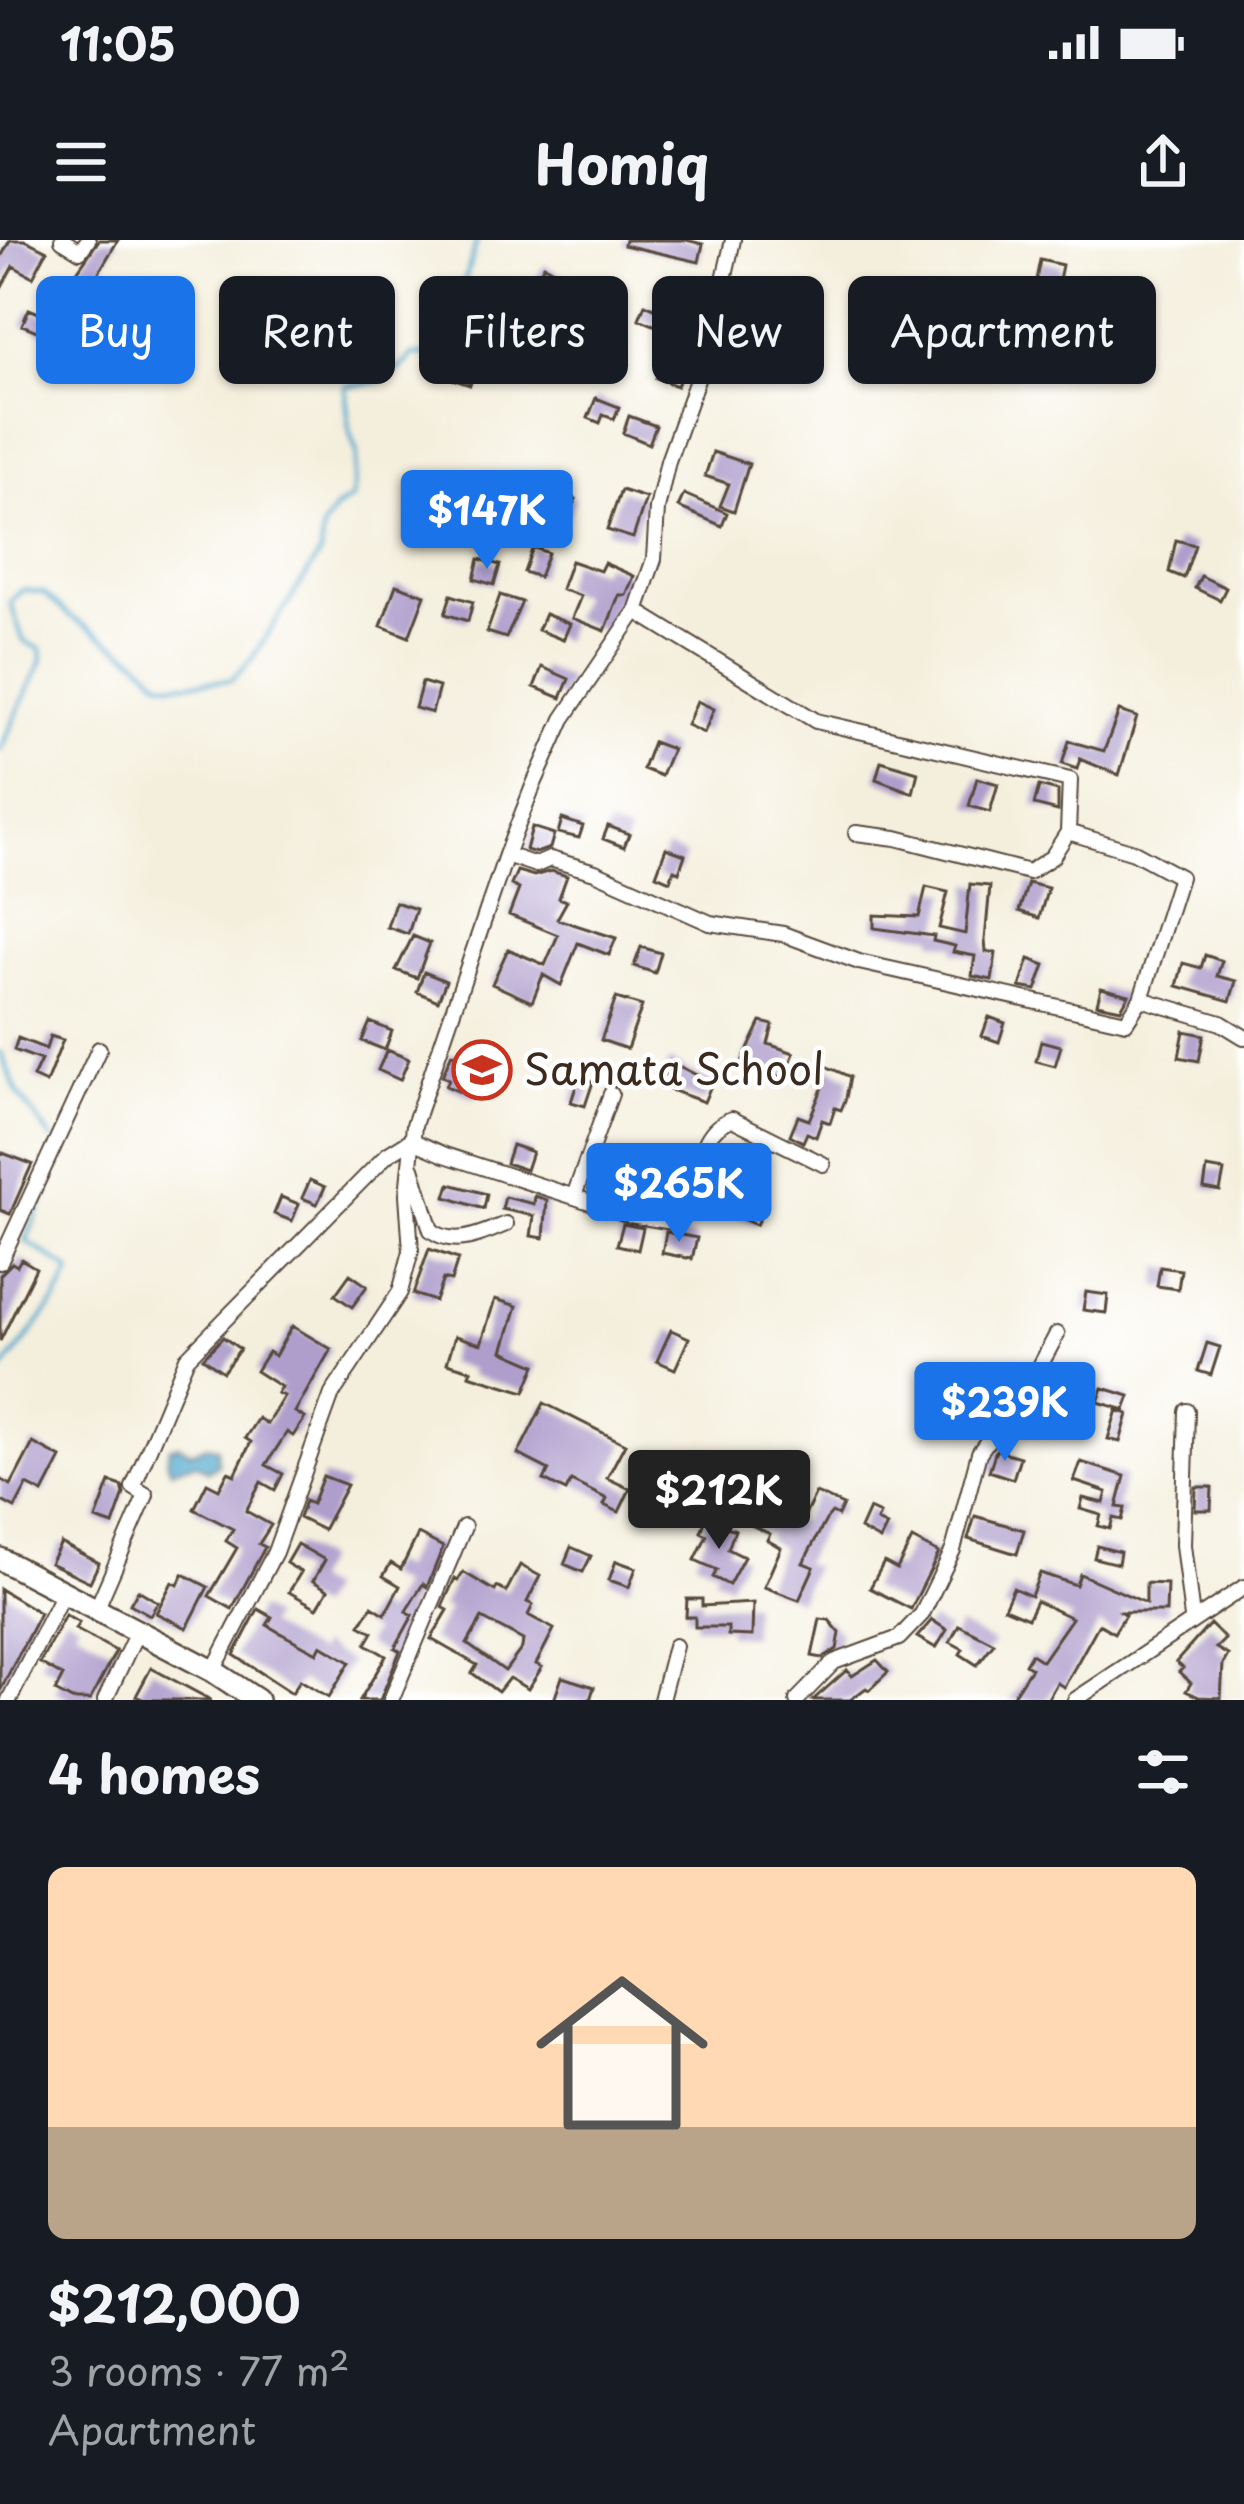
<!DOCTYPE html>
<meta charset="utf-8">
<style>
:root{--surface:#171b24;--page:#242831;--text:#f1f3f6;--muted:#9ea1a6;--accent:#1a73e8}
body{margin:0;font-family:"Playpen Sans",sans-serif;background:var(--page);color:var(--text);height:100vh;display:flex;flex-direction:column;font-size:45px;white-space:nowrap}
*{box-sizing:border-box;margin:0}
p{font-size:39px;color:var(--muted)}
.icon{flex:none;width:66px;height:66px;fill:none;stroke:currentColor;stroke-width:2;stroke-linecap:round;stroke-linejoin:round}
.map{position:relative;height:1460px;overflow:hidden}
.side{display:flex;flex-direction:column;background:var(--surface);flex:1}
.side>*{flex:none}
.top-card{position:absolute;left:36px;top:36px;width:1173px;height:108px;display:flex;gap:24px}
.price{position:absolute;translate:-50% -102px;padding:0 27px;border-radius:12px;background:var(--accent);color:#fff;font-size:39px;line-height:78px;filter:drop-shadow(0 3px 6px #0008)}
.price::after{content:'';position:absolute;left:50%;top:72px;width:36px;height:27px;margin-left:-18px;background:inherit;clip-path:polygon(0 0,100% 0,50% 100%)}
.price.on{background:#222;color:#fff}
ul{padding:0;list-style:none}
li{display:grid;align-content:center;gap:24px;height:636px;padding:0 48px}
li span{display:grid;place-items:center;height:372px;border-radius:18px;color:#555}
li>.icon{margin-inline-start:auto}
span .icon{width:216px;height:216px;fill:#fffc;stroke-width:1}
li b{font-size:51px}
h2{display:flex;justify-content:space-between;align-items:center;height:144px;padding:0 48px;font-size:51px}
.pill{padding:0 42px;border-radius:18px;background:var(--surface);box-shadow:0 3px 9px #0004;font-size:42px;line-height:108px}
.pill.on{background:var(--accent);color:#fff}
.status{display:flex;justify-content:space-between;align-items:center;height:84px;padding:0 60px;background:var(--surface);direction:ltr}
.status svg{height:33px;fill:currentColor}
header{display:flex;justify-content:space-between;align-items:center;height:156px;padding:0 48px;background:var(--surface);font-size:54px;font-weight:700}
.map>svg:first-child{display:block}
.water{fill:#50a8cd;stroke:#466976;stroke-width:3}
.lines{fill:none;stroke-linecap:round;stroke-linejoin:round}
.stream{stroke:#50a8cd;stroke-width:4.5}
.building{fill:#af9ecc;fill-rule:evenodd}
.street-casing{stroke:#57483b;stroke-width:18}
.primary-casing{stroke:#57483b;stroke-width:26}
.street{stroke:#fff;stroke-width:14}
.primary{stroke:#fff;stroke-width:21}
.labels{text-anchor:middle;stroke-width:9;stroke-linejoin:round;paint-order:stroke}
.poi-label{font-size:42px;fill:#3b2a1e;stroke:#fff;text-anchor:start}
</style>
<div class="status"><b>11:05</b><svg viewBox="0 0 49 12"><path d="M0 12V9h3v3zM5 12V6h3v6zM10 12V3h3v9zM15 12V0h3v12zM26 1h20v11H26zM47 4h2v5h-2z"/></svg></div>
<header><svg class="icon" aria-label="menu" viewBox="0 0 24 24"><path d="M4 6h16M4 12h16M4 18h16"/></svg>Homiq<svg class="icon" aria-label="share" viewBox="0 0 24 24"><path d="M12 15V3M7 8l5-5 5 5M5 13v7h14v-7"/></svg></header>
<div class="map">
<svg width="1244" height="1460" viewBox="0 0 1244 1460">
<rect width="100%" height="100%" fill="#fff"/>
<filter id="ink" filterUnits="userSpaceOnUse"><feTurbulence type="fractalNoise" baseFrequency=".00833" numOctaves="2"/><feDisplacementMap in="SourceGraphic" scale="24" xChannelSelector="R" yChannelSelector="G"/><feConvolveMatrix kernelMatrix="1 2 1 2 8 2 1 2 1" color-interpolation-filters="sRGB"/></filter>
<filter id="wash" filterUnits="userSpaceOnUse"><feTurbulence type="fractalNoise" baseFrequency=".004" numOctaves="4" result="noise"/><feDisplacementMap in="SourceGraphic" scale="48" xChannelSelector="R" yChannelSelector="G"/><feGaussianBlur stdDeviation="2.7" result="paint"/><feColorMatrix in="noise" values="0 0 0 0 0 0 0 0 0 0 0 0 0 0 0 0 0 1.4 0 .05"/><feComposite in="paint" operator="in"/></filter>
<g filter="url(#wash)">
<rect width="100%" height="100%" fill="#f4efdd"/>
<path class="water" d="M 179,1205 L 191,1212 L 207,1205 L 217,1207 L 218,1224 L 208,1231 L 196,1223 L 171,1230 L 167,1222 L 169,1208 Z"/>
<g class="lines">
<path class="stream" d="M 0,510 L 42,420 L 41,409 L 24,402 L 10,362 L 22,350 L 44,353 L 68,375 L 137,419 L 160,441 L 175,444 L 232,440 L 253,417 L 320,314 L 323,287 L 335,269 L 352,258 L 357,213 L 350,193 L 345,146 C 372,146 394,138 412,115 L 427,115 L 439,98 L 437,75 C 463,60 469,27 477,0
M 0,812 L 17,852 L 52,899
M 0,1134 L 57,1059 L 71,1031 L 26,1001 L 63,909 L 60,906"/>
</g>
<g id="blocks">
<path class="building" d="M 10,0 L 25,0 L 47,11 L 33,37 L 13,26 L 0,50 L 0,19 Z
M 99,0 L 118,0 L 93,42 L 76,33 Z
M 625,0 L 686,0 L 703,4 L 699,22 L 624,5 Z
M 1040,20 L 1062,25 L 1056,55 L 1034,50 Z
M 544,25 L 564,36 L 553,56 L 532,45 Z
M 674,56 L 702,66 L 694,90 L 698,92 L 677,146 L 656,138 L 666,114 L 658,111 L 666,90 L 639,79 L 645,64 L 668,74 Z
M 29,69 L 56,80 L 49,96 L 22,85 Z
M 1058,93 L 1084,100 L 1078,120 L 1053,112 Z
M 453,126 L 474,134 L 470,145 L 449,138 Z
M 596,158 L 619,167 L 614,179 L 603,175 L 600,183 L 588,178 Z
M 629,176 L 656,186 L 649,204 L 623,193 Z
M 713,212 L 749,224 L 734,271 L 720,266 L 729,244 L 705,236 Z
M 556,250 L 576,259 L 563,287 L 544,279 Z
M 621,250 L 646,258 L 633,298 L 607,290 Z
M 684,254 L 727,273 L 722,286 L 678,267 Z
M 444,273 L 463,281 L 455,301 L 436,293 Z
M 1176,300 L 1195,305 L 1184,338 L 1169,332 Z
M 533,307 L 548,313 L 539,337 L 524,332 Z
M 479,319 L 500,325 L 494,345 L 474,339 Z
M 571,321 L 600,331 L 604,323 L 634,336 L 626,355 L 619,355 L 605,391 L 572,378 L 581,356 L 561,349 Z
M 1201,336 L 1226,348 L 1220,360 L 1195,348 Z
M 396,345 L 425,355 L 409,397 L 381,386 Z
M 451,355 L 473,362 L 468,381 L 445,374 Z
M 500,355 L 522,362 L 506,398 L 487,392 Z
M 545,374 L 570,384 L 563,400 L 538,390 Z
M 542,427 L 569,439 L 561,458 L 534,447 Z
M 422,442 L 439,447 L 432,473 L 415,468 Z
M 697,461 L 714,469 L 704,493 L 687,485 Z
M 1119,471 L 1137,477 L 1119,535 L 1080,519 L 1077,529 L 1062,524 L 1069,501 L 1104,511 Z
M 653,502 L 672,509 L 661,536 L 643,529 Z
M 881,521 L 918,532 L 913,553 L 876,539 Z
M 977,538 L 998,544 L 990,572 L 969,566 Z
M 1039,546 L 1058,551 L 1058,571 L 1034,565 Z
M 562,579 L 583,586 L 579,598 L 558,593 Z
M 608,586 L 629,594 L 624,607 L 603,599 Z
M 532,587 L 554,594 L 550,608 L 536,613 L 526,610 Z
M 666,608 L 685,615 L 679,632 L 674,630 L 670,641 L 656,635 Z
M 517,631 L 534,636 L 551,631 L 567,636 L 559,658 L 567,661 L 557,679 L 616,698 L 609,715 L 578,703 L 561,745 L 543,735 L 532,762 L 492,744 L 508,709 L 545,725 L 558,695 L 509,675 L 519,649 L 511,645 Z
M 1028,643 L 1048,648 L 1039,678 L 1019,671 Z
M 970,644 L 990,646 L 985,700 L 986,712 L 996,713 L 992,740 L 972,736 L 975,716 L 953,712 L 955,706 L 933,701 L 934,696 L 874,688 L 874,675 L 919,677 L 926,647 L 948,652 L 939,688 L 965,694 Z
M 395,662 L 416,669 L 408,694 L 387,687 Z
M 413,696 L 430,703 L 417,738 L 396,730 Z
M 641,707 L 661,713 L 655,733 L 634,726 Z
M 1205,715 L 1222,721 L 1217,736 L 1236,741 L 1230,761 L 1177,746 L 1183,723 L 1201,728 Z
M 1029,719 L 1045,725 L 1036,750 L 1020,747 Z
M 424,732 L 446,741 L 438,761 L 417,752 Z
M 1101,748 L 1129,755 L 1121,769 L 1097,764 Z
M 616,758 L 642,766 L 627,809 L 601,800 Z
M 989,777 L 1005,783 L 999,802 L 982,796 Z
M 370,782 L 392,791 L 385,810 L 362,801 Z
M 761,782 L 773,785 L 768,804 L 794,813 L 784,839 L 760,829 L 757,834 L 740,826 Z
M 1184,791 L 1204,795 L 1199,821 L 1179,817 Z
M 50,796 L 63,800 L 46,843 L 33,837 L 41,820 L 14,810 L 18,798 L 46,809 Z
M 1041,801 L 1061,806 L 1055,826 L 1036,821 Z
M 387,810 L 409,819 L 400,840 L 378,830 Z
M 452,813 L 479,824 L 475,835 L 484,839 L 476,859 L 446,846 L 449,839 L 442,836 Z
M 669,821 L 712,843 L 704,862 L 660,846 Z
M 821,824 L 850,837 L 846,858 L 841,870 L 835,868 L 830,883 L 822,880 L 816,897 L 807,893 L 803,902 L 790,895 L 798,876 L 809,880 L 824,844 L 814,840 Z
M 579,837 L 593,842 L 585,866 L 571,862 Z
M 512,905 L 532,912 L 526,930 L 506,923 Z
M 0,912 L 32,924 L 10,974 L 0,970 Z
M 600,919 L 616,924 L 613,935 L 640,944 L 634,960 L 589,949 Z
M 1207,928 L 1224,931 L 1220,951 L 1204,948 Z
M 310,940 L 325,947 L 317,964 L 302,958 Z
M 450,944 L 487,954 L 484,969 L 446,957 Z
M 711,947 L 762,972 L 756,985 L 704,962 Z
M 535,956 L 547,960 L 544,998 L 531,996 L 534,976 L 502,969 L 505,957 L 534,964 Z
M 281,957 L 299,964 L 292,981 L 274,974 Z
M 623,984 L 643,988 L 638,1010 L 617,1005 Z
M 666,992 L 697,998 L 692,1019 L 662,1013 Z
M 429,1009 L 458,1019 L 451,1041 L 443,1039 L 435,1061 L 413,1054 Z
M 21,1019 L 36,1028 L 0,1101 L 0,1035 L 12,1023 L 17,1026 Z
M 1160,1027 L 1181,1030 L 1178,1049 L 1157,1046 Z
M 350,1034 L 367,1046 L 352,1067 L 335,1055 Z
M 1086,1052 L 1108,1055 L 1106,1073 L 1083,1070 Z
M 495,1059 L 517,1066 L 503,1111 L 536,1125 L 525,1152 L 469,1135 L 471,1130 L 447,1123 L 455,1096 L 481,1104 Z
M 292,1086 L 331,1109 L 295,1172 L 305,1178 L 293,1196 L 287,1192 L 266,1225 L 283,1234 L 275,1250 L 261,1242 L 246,1271 L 271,1285 L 259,1304 L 265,1307 L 232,1369 L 209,1356 L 237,1308 L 226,1301 L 233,1289 L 194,1269 L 207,1243 L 219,1249 L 228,1232 L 235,1235 L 251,1202 L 245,1198 L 258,1178 L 267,1184 L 284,1156 L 277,1153 L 281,1147 L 256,1131 L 268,1112 L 275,1116 Z
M 671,1090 L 689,1098 L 675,1129 L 657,1121 Z
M 223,1097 L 240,1109 L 223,1132 L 203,1118 Z
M 1207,1103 L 1220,1107 L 1211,1135 L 1198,1131 Z
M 1103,1148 L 1130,1156 L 1125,1170 L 1098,1162 Z
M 544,1163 L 625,1204 L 607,1238 L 630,1249 L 619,1272 L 604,1265 L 607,1259 L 571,1241 L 566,1251 L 544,1240 L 549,1230 L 518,1214 Z
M 1117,1170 L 1128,1174 L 1120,1202 L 1108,1199 Z
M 33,1203 L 61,1218 L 43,1253 L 27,1245 L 15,1268 L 0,1260 L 0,1239 L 11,1245 Z
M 996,1210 L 1020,1217 L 1013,1239 L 989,1231 Z
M 1081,1222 L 1125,1236 L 1117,1267 L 1125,1268 L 1122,1280 L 1113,1278 L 1110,1289 L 1098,1286 L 1101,1275 L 1080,1269 L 1083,1258 L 1104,1263 L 1107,1252 L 1074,1241 Z
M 323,1236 L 347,1245 L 323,1290 L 299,1278 L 305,1261 L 312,1264 Z
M 110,1242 L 122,1246 L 124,1254 L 113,1285 L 96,1279 Z
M 1196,1247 L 1212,1247 L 1211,1270 L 1195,1270 Z
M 816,1253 L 843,1265 L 838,1276 L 832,1273 L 826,1280 L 803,1323 L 814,1327 L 799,1360 L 764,1347 L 781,1308 L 767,1300 L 770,1294 L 751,1285 L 762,1263 L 801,1283 Z
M 869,1269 L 880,1274 L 877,1281 L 887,1286 L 880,1300 L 860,1289 Z
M 975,1276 L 1024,1290 L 1017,1314 L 968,1299 Z
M 706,1279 L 735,1290 L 728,1309 L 744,1317 L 729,1345 L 713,1337 L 717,1330 L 695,1320 L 707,1295 L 701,1292 Z
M 418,1294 L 443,1307 L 427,1347 L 423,1344 L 406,1371 L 413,1375 L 395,1408 L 400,1411 L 380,1460 L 360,1460 L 386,1416 L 366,1404 L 373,1392 L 360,1385 L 372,1366 L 385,1374 L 400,1346 L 383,1336 L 391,1323 L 401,1329 Z
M 912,1299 L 939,1313 L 911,1369 L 870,1348 L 884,1322 L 897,1329 Z
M 61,1303 L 99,1323 L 90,1342 L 50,1323 Z
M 297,1304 L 325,1320 L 313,1341 L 328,1350 L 317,1368 L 289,1352 L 301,1332 L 286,1323 Z
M 1097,1306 L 1120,1312 L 1118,1324 L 1094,1318 Z
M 571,1307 L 591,1316 L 583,1332 L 564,1324 Z
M 616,1321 L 636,1328 L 629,1347 L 609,1340 Z
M 520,1325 L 540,1336 L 527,1362 L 533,1365 L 528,1375 L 554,1389 L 536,1424 L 542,1427 L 528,1449 L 509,1438 L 498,1452 L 472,1433 L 477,1425 L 431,1399 L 448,1370 L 442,1367 L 455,1338 L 458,1340 L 463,1332 L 495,1351 L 497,1347 L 506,1352 ZM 482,1378 L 523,1400 L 522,1408 L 505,1431 L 467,1404 Z
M 1040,1333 L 1076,1345 L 1080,1334 L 1146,1363 L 1146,1343 L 1167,1344 L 1166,1372 L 1121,1372 L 1125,1375 L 1114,1393 L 1099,1384 L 1064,1447 L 1057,1443 L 1047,1460 L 1010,1460 L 1031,1428 L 1025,1424 L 1031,1414 L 1042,1421 L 1072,1378 L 1036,1361 L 1028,1378 L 1004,1368 L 1013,1348 L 1031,1356 Z
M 183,1334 L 208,1347 L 187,1388 L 156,1373 L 172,1342 L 178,1345 Z
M 0,1349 L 40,1373 L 0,1451 Z
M 138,1350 L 158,1362 L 150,1375 L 130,1364 Z
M 687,1359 L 702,1359 L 702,1366 L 753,1363 L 752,1396 L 728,1395 L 728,1387 L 695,1387 L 695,1377 L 686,1377 Z
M 258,1369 L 272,1377 L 267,1385 L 282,1394 L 317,1413 L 321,1405 L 350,1422 L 329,1457 L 300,1440 L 292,1453 L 234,1415 Z
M 65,1375 L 79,1383 L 75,1389 L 116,1411 L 90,1460 L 72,1460 L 55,1451 L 63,1436 L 40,1423 Z
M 820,1379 L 829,1380 L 840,1393 L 837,1409 L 822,1418 L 812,1416 Z
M 932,1380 L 947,1390 L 936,1408 L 917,1397 Z
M 1210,1384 L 1225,1399 L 1216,1408 L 1228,1415 L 1223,1424 L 1221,1458 L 1199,1457 L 1186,1451 L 1191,1443 L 1179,1432 L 1183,1428 L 1176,1422 Z
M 959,1385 L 994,1403 L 977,1425 L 960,1414 L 963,1409 L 950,1402 Z
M 877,1420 L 888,1432 L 869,1450 L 866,1448 L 850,1460 L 813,1460 L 847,1430 L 852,1436 Z
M 151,1428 L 211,1460 L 144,1460 L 136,1456 Z
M 562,1437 L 594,1447 L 590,1460 L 554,1460 Z"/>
</g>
</g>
<g filter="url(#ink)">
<use href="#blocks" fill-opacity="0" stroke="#57483b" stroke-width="3"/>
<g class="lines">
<defs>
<path id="street" d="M 62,0 L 80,11 L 88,0
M 636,371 L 816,481 L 1070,540 L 1068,592
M 856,593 L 896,598 L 1029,632 L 1052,617 L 1068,592 L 1134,612 L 1180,637 L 1141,759
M 506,615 L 536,625 L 550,619 L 595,632 L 710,683 L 783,694 L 859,722 L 1126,782 L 1141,759 L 1221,783 L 1244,797
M 412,928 L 431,990 C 454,1008 481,994 506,984
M 574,956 L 611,854
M 0,1022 L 99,809
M 1187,1171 L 1183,1305 L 1192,1378
M 96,1370 L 146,1255 L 133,1247 L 187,1118 L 387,915 L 411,900 L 445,915 L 630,975 L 673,982 C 707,955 687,894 732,879 L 823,924
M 213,1431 L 275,1312 L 332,1154 L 400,1052 L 411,1011 L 407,955 L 414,885 L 506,615 L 533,546 L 563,479 L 636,371 L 654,319 L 657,269 L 668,221 L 708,109 L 733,0
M 9,1460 L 63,1353
M 105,1460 L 137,1392
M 391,1460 L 464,1287
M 661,1460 L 675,1406
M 797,1460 L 834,1422 L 899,1398 L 922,1374 L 953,1310 L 979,1213 L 1039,1128 L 1057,1094
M 1075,1460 L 1244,1347"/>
<path id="primary" d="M 0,1319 L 213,1431 L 257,1460"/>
</defs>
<use href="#street" class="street-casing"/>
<use href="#primary" class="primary-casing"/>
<use href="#street" class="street"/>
<use href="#primary" class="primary"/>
</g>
</g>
<defs>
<symbol id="school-ring" viewBox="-11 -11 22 22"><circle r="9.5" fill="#fff" stroke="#c8321e" stroke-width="1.5"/><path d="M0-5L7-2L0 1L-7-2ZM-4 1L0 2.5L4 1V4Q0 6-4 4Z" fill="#c8321e"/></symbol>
</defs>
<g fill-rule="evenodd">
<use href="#school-ring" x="449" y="797" width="66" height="66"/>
</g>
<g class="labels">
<g class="poi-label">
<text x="524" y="845">Samata School</text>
</g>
</g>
</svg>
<b class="price" style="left:487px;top:332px">$147K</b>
<b class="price" style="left:679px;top:1005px">$265K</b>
<b class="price" style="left:1005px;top:1224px">$239K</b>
<b class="price on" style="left:719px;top:1312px">$212K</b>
<div class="top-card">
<a class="pill on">Buy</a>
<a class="pill">Rent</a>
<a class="pill">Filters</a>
<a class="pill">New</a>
<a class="pill">Apartment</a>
</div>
</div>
<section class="side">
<h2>4 homes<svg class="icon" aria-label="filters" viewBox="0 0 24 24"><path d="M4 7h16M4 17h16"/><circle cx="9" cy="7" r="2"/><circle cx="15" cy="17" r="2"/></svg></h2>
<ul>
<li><span style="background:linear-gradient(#ffd9b3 70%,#b9a48a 0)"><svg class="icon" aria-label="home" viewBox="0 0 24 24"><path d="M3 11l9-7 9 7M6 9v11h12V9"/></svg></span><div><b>$212,000</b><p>3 rooms · 77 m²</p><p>Apartment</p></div></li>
</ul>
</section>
